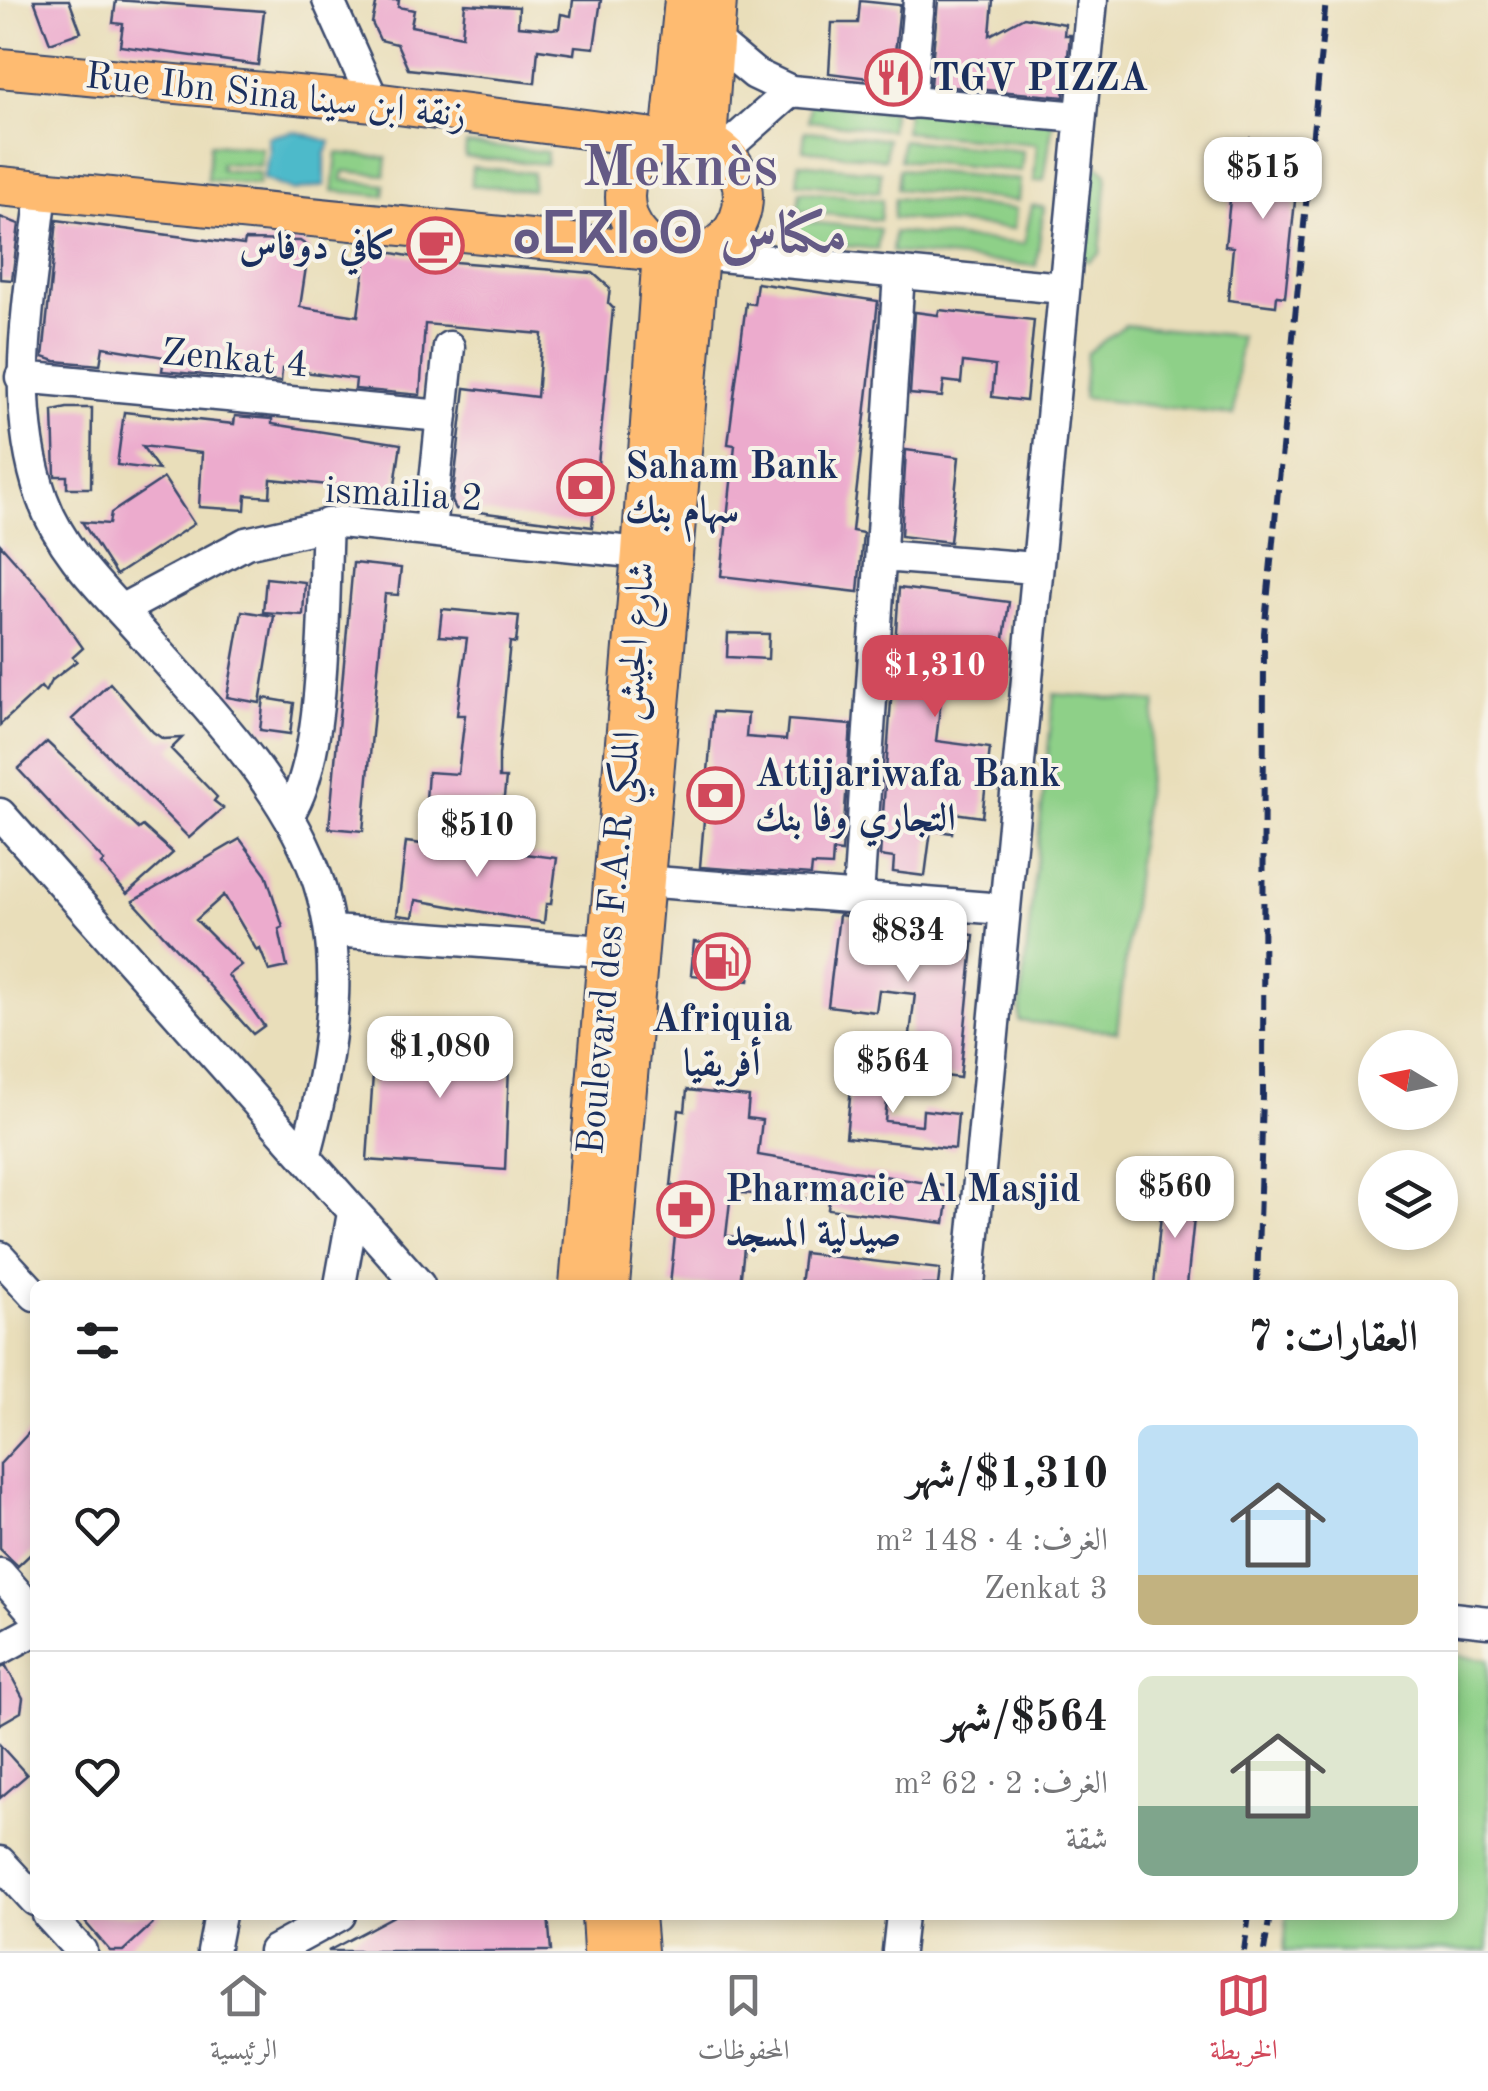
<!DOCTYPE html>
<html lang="ar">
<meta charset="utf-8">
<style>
:root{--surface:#fff;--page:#f2f2f2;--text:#202124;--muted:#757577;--line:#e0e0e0;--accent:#d1495b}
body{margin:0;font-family:"Old Standard TT",Amiri,"Noto Sans Tifinagh",serif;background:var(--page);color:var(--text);direction:rtl;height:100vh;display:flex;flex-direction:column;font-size:38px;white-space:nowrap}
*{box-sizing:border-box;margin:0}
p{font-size:32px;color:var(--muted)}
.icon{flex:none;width:55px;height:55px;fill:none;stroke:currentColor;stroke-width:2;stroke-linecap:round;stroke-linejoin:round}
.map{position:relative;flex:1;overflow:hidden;direction:ltr}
.sheet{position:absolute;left:30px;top:1280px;width:1428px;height:640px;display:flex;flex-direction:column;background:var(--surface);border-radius:15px;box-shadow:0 5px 15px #0003;direction:rtl}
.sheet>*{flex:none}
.needle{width:65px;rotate:280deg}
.controls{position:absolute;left:1358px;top:1030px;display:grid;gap:20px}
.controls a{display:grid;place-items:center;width:100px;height:100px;border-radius:50%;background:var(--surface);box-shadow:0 5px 15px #0003;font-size:50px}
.price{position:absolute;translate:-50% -85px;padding:0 22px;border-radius:20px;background:#fff;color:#222;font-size:32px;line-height:65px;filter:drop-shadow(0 2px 5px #0008)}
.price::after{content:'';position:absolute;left:50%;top:60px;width:30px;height:22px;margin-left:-15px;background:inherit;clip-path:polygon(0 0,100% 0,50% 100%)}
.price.active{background:var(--accent);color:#fff}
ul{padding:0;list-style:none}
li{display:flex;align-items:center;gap:30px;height:250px;padding:0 40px}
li+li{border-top:2px solid var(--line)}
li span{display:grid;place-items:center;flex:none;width:280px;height:200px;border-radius:15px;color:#555}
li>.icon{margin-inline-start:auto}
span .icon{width:120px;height:120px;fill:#fffc;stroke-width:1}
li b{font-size:42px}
h2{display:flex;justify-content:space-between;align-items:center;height:120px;padding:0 40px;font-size:42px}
.menu{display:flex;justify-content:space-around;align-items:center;height:140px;border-top:2px solid var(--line);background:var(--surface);font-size:28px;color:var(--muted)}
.menu a{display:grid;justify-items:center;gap:5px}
.menu .active{color:var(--accent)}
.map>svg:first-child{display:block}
.green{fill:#8ed088;stroke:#548073;stroke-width:2.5}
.water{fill:#4ebaca;stroke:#347494;stroke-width:2.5}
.building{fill:#ecabcd}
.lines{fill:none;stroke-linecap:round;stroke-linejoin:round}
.minor-casing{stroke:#3a496c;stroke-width:35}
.major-casing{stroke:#3a496c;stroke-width:42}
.minor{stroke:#fff;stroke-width:30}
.major{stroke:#febb71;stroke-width:38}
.rail{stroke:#1b2f5e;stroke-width:6;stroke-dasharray:15 8;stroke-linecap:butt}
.labels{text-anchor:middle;stroke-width:8;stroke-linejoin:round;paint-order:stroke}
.poi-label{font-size:38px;font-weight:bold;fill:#1b2f5e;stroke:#f7f3e8;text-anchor:start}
.street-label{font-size:38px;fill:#1b2f5e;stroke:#f7f3e8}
.town-label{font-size:58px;font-weight:bold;fill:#645a85;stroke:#f7f3e8}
</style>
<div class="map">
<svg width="1488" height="1951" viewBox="0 0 1488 1951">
<rect width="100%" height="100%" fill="#f7f3e8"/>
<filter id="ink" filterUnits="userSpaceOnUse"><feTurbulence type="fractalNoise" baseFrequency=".01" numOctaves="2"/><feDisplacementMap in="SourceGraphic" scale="20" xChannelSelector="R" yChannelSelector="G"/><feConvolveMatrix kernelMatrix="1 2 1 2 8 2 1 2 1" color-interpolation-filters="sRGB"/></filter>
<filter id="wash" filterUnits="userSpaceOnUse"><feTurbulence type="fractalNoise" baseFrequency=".0048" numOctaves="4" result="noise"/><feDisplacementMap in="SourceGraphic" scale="40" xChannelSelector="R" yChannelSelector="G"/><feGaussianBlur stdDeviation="2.25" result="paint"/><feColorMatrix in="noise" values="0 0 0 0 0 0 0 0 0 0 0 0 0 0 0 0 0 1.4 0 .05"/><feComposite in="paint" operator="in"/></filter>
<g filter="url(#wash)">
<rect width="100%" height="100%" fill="#e9deba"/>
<path class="green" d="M 810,102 L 892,111 L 890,130 L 808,121 Z
M 907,109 L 1053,121 L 1044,180 L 1034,181 L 1037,144 L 905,132 Z
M 805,131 L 887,139 L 885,159 L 803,150 Z
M 902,140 L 1023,151 L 1021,171 L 900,160 Z
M 210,144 L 262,148 L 260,166 L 221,163 L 221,170 L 259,173 L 258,185 L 207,180 Z
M 466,144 L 547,152 L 546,164 L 465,157 Z
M 337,153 L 387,158 L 385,175 L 344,171 L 342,180 L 385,185 L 384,196 L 333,191 Z
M 799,163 L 881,172 L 879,192 L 797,183 Z
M 1098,166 L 1107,174 L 1100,253 L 1088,262 L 1079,254 L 1089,170 Z
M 472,167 L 533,173 L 532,190 L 471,185 Z
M 899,169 L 1020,180 L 1018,201 L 897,189 Z
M 800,191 L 882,200 L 880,220 L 798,211 Z
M 895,198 L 1016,209 L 1014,229 L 893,218 Z
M 1032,205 L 1044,207 L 1036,266 L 892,252 L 894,232 L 1024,244 Z
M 797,221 L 880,229 L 877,249 L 795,241 Z
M 1125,325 L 1240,336 L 1234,415 L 1083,398 L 1087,353 Z
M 1054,694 L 1156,702 L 1117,1032 L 1019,1021 Z
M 1453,1655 L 1488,1659 L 1488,1951 L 1284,1951 L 1287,1915 L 1452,1915 Z"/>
<path class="water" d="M 294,131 L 331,142 L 325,155 L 325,185 L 294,191 L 263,179 L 270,151 L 268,137 Z"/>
<g id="blocks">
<path class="building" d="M 34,0 L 69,0 L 81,32 L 50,43 Z
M 116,0 L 264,11 L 258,65 L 120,46 L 123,24 L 113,23 Z
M 377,0 L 399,0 L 398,7 L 414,10 L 411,26 L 462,36 L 465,4 L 519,7 L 518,26 L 552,29 L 559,28 L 561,14 L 571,16 L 573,0 L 601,0 L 594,48 L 575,46 L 574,54 L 538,49 L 535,83 L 408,69 L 397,44 L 380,40 L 372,23 Z
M 938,0 L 993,0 L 990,35 L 1024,17 L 1065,24 L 1064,35 L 1070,35 L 1064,97 L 930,85 Z
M 860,1 L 900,5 L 892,81 L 829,73 L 832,23 L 858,23 Z
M 1250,138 L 1301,143 L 1285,297 L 1277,296 L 1276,306 L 1228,300 L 1233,247 L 1225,246 L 1233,172 L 1246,173 Z
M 0,217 L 19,224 L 12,280 L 0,279 Z
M 57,220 L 244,245 L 245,240 L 300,241 L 309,247 L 300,307 L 358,316 L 367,248 L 429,260 L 593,273 L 610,288 L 608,303 L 613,308 L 592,527 L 456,509 L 452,501 L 465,388 L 537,397 L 542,334 L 425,324 L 420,395 L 355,389 L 356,379 L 282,369 L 281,382 L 162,371 L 164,357 L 103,347 L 100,365 L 55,361 L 43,357 Z
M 757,283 L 878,301 L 852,531 L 863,533 L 858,592 L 721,576 L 735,445 L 728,444 L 746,303 L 754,304 Z
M 939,310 L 1034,320 L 1026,401 L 992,397 L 995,366 L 963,362 L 961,383 L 944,381 L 942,397 L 910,394 L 915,312 L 938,315 Z
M 67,408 L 92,408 L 91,488 L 67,488 L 67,476 L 55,476 L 53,411 Z
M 124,412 L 234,424 L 235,416 L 272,419 L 272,424 L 401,444 L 394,492 L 271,479 L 270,497 L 246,495 L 245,510 L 199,507 L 202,453 L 142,446 L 159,470 L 117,465 Z
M 906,450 L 959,457 L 950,542 L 901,536 Z
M 164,478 L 194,524 L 116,575 L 82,522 L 109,524 L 111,513 Z
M 0,544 L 48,598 L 83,648 L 73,657 L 77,661 L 51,681 L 45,692 L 41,687 L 0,725 Z
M 353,563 L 401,568 L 398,595 L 385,594 L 363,831 L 329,828 Z
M 266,578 L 305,582 L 303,615 L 263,612 Z
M 899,588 L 1009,602 L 998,682 L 944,674 L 936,741 L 990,748 L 982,817 L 954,813 L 952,833 L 931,830 L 925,876 L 893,872 L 894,858 L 880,856 Z
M 442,609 L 519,616 L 516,643 L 510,642 L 499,755 L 499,778 L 506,778 L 503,806 L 426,800 L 428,772 L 458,774 L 465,715 L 457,715 L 467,638 L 439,636 Z
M 242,611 L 274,616 L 260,703 L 227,697 Z
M 728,633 L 769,634 L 768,659 L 727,657 Z
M 110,683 L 153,732 L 163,739 L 182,738 L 171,749 L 217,797 L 214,801 L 223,808 L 189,838 L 72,719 Z
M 264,698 L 294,703 L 290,734 L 260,730 Z
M 713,712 L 748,714 L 746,737 L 786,740 L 788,720 L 851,725 L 842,852 L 833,851 L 832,866 L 812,865 L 811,875 L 700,867 Z
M 47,742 L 139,829 L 143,826 L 173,853 L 127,894 L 101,864 L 104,861 L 18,769 Z
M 240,839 L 266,874 L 283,927 L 279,929 L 287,967 L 269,971 L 260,949 L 257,951 L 224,895 L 196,920 L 241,965 L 228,975 L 264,1026 L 253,1034 L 133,901 Z
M 461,841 L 493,845 L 493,850 L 557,858 L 551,904 L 546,904 L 544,923 L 416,900 L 413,917 L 397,915 L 406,842 L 460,849 Z
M 839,915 L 974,935 L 960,1078 L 894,1069 L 898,1042 L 909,1043 L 915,994 L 879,990 L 876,1012 L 828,1006 Z
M 694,942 L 752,948 L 749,981 L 691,975 Z
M 376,1032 L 510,1040 L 505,1170 L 367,1160 Z
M 853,1068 L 890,1072 L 885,1121 L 922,1125 L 923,1110 L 958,1114 L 955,1149 L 846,1137 Z
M 687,1090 L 749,1097 L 747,1118 L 762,1120 L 758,1155 L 950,1187 L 945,1223 L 828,1209 L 829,1201 L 731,1192 L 726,1236 L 745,1238 L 740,1285 L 670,1285 L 680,1187 L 671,1186 L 679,1110 L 685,1111 Z
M 1163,1195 L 1196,1199 L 1187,1285 L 1154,1285 Z
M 804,1253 L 940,1269 L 938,1285 L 800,1285 Z
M 35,1426 L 35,1550 L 18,1566 L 0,1549 L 0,1464 Z
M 6,1666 L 23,1698 L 21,1712 L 0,1724 L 0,1668 Z
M 0,1745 L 27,1775 L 0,1798 Z
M 79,1915 L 162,1915 L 123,1951 L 110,1951 Z
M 396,1915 L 548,1915 L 551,1951 L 328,1951 Z"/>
</g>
</g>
<g filter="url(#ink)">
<use href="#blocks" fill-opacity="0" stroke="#3a496c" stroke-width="2.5"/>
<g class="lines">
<defs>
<path id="minor" d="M 328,0 L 374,102
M 713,39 L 755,74 L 791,91
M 910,103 L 919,0
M 722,152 L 791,91 L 1079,117
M 42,191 C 31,293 7,398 42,498 C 62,554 107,594 145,637 C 313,823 375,899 305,1157
M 699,254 L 1063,288
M 21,377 L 442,416
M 430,530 L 449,347
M 882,556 L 1035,568
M 121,610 L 246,543 L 340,522 L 641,553
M 290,812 C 327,754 323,598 327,524
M 0,814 L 419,1285
M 643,881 L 1003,909
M 858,897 L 899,274
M 333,931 L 604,951
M 0,1257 L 35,1295
M 340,1285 L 353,1213
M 969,1285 L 1092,0
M 0,1574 L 35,1614
M 1452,1618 L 1488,1622
M 0,1649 L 35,1630
M 0,1862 L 35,1900
M 48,1915 L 81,1951
M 213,1951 L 220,1915
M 274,1951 L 340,1915
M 898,1951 L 902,1915"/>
<path id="major" d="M 0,68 L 374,102 L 670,140 L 684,0
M625 197a59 59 0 1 1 118 0a59 59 0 1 1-118 0Z
M 707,142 L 717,0
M 0,186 L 662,252 L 641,553 L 579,1285
M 610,1285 L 699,254
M 601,1915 L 603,1951
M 635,1915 L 638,1951"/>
</defs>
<use href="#minor" class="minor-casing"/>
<use href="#major" class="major-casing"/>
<use href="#minor" class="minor"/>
<use href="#major" class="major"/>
<path class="rail" d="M 1257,1285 L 1263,1097 L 1264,633 L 1326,0
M 1244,1951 L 1249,1915
M 1264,1951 L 1270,1915"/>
</g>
</g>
<defs>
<symbol id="restaurant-ring" viewBox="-11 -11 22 22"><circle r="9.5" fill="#f7f3e8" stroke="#d1495b" stroke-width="1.5"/><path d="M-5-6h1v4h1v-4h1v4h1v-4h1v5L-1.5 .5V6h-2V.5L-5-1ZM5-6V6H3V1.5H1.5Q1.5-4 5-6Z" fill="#d1495b"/></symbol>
<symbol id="cafe-ring" viewBox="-11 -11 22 22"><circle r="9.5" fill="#f7f3e8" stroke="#d1495b" stroke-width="1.5"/><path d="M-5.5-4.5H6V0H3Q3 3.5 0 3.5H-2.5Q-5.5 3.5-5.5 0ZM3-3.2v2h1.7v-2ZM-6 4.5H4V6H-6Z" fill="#d1495b"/></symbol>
<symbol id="bank-ring" viewBox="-11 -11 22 22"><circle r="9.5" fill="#f7f3e8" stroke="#d1495b" stroke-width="1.5"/><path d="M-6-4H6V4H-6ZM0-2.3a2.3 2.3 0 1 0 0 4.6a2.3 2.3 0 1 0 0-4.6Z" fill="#d1495b"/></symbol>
<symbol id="fuel-ring" viewBox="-11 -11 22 22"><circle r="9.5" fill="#f7f3e8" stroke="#d1495b" stroke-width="1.5"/><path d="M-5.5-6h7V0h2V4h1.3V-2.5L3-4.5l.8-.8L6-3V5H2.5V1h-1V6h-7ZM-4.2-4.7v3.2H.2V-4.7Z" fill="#d1495b"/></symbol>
<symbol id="pharmacy-ring" viewBox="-11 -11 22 22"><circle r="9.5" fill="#f7f3e8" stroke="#d1495b" stroke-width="1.5"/><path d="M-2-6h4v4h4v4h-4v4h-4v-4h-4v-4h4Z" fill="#d1495b"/></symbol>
</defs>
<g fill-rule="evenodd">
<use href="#restaurant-ring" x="862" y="46" width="63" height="63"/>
<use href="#cafe-ring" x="404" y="214" width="63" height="63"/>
<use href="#bank-ring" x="554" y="456" width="63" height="63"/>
<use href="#bank-ring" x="684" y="764" width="63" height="63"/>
<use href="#fuel-ring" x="690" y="930" width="63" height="63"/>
<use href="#pharmacy-ring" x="654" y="1178" width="63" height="63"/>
</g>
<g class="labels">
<g class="poi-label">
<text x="932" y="90">TGV PIZZA</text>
<text x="396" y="258" text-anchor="end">كافي دوفاس</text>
<text x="625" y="478">Saham Bank<tspan x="625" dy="44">سهام بنك</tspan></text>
<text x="755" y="786">Attijariwafa Bank<tspan x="755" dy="44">التجاري وفا بنك</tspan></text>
<text x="722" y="1031" text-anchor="middle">Afriquia<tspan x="722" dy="44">أفريقيا</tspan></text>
<text x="725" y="1201">Pharmacie Al Masjid<tspan x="725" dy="44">صيدلية المسجد</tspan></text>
</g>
<g class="street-label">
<text transform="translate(276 94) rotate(6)" y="13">Rue Ibn Sina زنقة ابن سينا</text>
<text transform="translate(235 357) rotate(5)" y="13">Zenkat 4</text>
<text transform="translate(404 493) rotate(3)" y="13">ismailia 2</text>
<text transform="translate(615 858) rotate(-85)" y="13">Boulevard des F.A.R شارع الجيش الملكي</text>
</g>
<g class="town-label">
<text x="680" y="185">Meknès<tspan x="680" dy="67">ⴰⵎⴽⵏⴰⵙ مكناس</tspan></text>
</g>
</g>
</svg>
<div class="controls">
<a><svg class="needle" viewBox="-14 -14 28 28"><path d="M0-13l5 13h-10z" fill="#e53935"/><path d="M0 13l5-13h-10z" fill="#757577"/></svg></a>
<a><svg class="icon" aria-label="layers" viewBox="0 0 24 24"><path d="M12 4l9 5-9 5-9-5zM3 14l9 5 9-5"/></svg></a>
</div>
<b class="price" style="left:1263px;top:222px">$515</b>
<b class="price active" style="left:935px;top:720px">$1,310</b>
<b class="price" style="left:477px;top:880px">$510</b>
<b class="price" style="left:908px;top:985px">$834</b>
<b class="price" style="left:440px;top:1101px">$1,080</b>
<b class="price" style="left:893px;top:1116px">$564</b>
<b class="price" style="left:1175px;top:1241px">$560</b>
<section class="sheet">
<h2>العقارات: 7<svg class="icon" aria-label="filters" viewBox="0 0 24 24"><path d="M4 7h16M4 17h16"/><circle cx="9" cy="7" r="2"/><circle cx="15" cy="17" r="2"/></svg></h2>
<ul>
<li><span style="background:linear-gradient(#bfe0f5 75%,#c2b280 0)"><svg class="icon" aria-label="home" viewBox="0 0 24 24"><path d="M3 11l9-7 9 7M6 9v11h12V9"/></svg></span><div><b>$1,310/شهر</b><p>الغرف: 4 · 148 m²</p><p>Zenkat 3</p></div><svg class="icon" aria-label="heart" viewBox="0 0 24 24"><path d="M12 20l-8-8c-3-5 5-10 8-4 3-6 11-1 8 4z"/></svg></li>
<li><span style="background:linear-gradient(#dfe7d0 65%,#7fa58c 0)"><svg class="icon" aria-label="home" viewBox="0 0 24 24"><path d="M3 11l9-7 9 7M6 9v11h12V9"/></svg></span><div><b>$564/شهر</b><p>الغرف: 2 · 62 m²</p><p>شقة</p></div><svg class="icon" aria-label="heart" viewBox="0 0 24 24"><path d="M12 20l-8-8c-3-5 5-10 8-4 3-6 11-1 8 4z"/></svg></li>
</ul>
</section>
</div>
<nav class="menu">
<a class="active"><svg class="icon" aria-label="map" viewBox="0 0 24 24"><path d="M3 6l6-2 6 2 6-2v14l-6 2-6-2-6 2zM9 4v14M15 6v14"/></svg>الخريطة</a>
<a><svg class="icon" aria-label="saved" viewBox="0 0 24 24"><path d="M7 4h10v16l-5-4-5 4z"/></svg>المحفوظات</a>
<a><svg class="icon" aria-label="home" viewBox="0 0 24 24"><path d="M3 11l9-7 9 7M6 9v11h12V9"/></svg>الرئيسية</a>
</nav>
